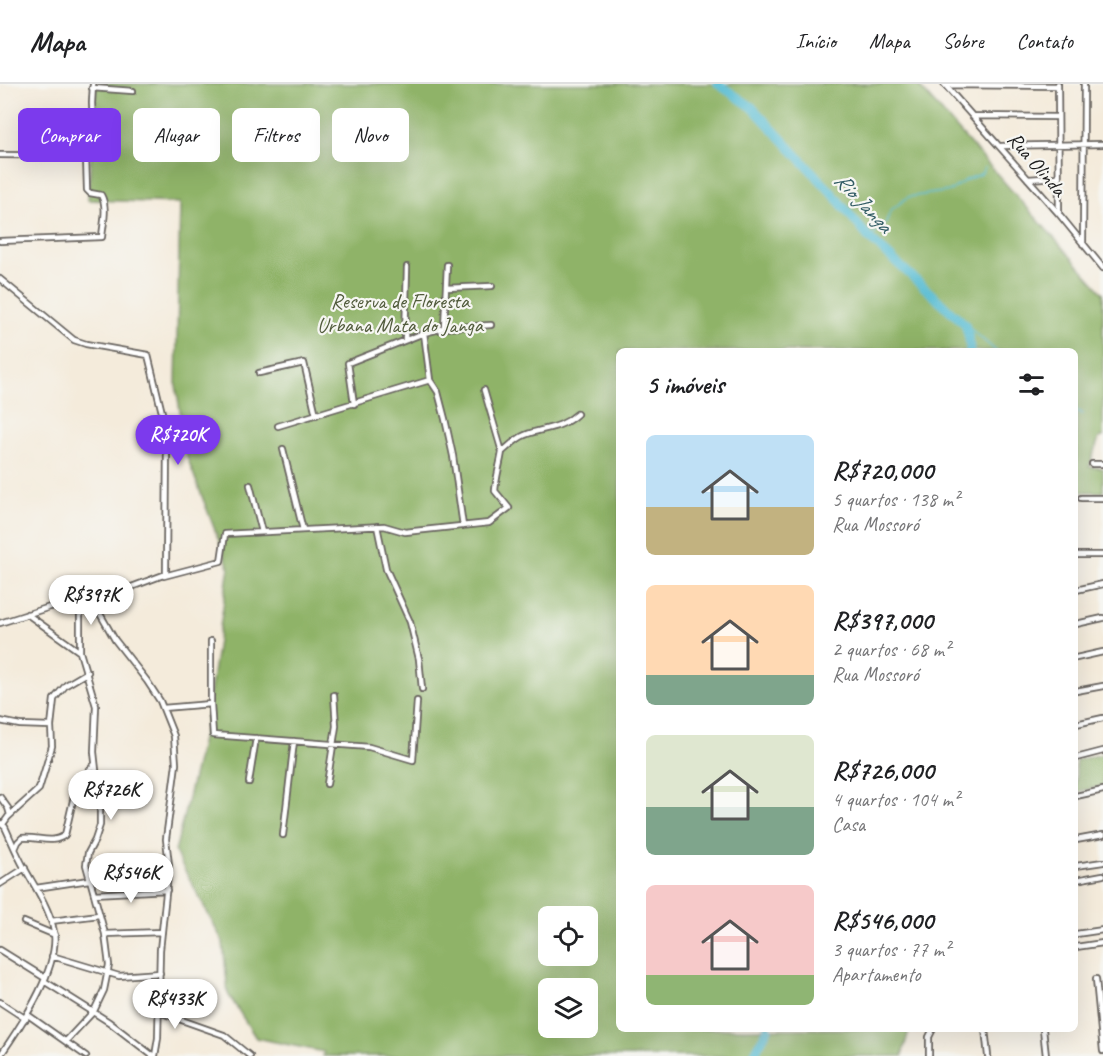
<!DOCTYPE html>
<html lang="pt">
<meta charset="utf-8">
<style>
:root{--surface:#fff;--page:#f2f2f2;--text:#202124;--muted:#757577;--line:#e0e0e0;--accent:#7c3aed}
body{margin:0;font-family:Caveat,sans-serif;background:var(--page);color:var(--text);height:100vh;display:flex;flex-direction:column;font-size:22px;white-space:nowrap}
*{box-sizing:border-box;margin:0}
p{font-size:20px;color:var(--muted)}
.icon{flex:none;width:33px;height:33px;fill:none;stroke:currentColor;stroke-width:2;stroke-linecap:round;stroke-linejoin:round}
.map{position:relative;flex:1;overflow:hidden}
.panel{position:absolute;left:616px;top:264px;width:462px;height:684px;display:flex;flex-direction:column;background:var(--surface);border-radius:9px;box-shadow:0 6px 24px #0002}
.panel>*{flex:none}
.hud{position:absolute;left:18px;top:24px;width:508px;height:54px;display:flex;gap:12px}
.buttons{position:absolute;left:538px;top:822px;display:grid;gap:12px}
.buttons a{display:grid;place-items:center;width:60px;height:60px;border-radius:9px;background:var(--surface);box-shadow:0 6px 24px #0002;font-size:30px}
.price{position:absolute;translate:-50% -51px;padding:0 14px;border-radius:21px;background:#fff;color:#222;font-size:20px;line-height:39px;filter:drop-shadow(0 2px 3px #0008)}
.price::after{content:'';position:absolute;left:50%;top:36px;width:18px;height:14px;margin-left:-9px;background:inherit;clip-path:polygon(0 0,100% 0,50% 100%)}
.price.on{background:var(--accent);color:#fff}
ul{padding:0;list-style:none}
li{display:flex;align-items:center;gap:18px;height:150px;padding:0 30px}
li span{display:grid;place-items:center;flex:none;width:168px;height:120px;border-radius:9px;color:#555}
li>.icon{margin-inline-start:auto}
span .icon{width:72px;height:72px;fill:#fffc;stroke-width:1}
li b{font-size:26px}
h2{display:flex;justify-content:space-between;align-items:center;height:72px;padding:0 30px;font-size:26px}
.chip{padding:0 21px;border-radius:9px;background:var(--surface);box-shadow:0 6px 24px #0002;font-size:21px;line-height:54px}
.chip.on{background:var(--accent);color:#fff}
header{display:flex;align-items:center;gap:36px;box-sizing:border-box;height:84px;padding:0 30px;background:var(--surface);border-bottom:2px solid var(--line)}
header strong{font-size:28px}
nav{display:flex;gap:33px;margin-inline-start:auto;font-size:21px}
.map>svg:first-child{display:block}
.forest{fill:#8fb368;stroke:#566842;stroke-width:1.5;fill-rule:evenodd}
.lines{fill:none;stroke-linecap:round;stroke-linejoin:round}
.stream{stroke:#54bbd2;stroke-width:1.5}
.river{stroke:#54bbd2;stroke-width:9}
.street-casing{stroke:#68645f;stroke-width:8}
.street{stroke:#fff;stroke-width:4.5}
.labels{text-anchor:middle;stroke-width:4.5;stroke-linejoin:round;paint-order:stroke}
.street-label{font-size:21px;fill:#1c1c1c;stroke:#f6f6f2}
.park-label{font-size:21px;fill:#515b3c;stroke:#f6f6f2}
.water-label{font-size:22px;font-style:italic;fill:#325c65;stroke:#f6f6f2}
</style>
<header>
<strong>Mapa</strong>
<nav><a>Início</a><a>Mapa</a><a>Sobre</a><a>Contato</a></nav>
</header>
<div class="map">
<svg width="1103" height="972" viewBox="0 0 1103 972">
<rect width="100%" height="100%" fill="#f6f6f2"/>
<filter id="ink" filterUnits="userSpaceOnUse"><feTurbulence type="fractalNoise" baseFrequency=".0167" numOctaves="2"/><feDisplacementMap in="SourceGraphic" scale="12" xChannelSelector="R" yChannelSelector="G"/><feConvolveMatrix kernelMatrix="1 2 1 2 8 2 1 2 1" color-interpolation-filters="sRGB"/></filter>
<filter id="wash" filterUnits="userSpaceOnUse"><feTurbulence type="fractalNoise" baseFrequency=".008" numOctaves="4" result="noise"/><feDisplacementMap in="SourceGraphic" scale="24" xChannelSelector="R" yChannelSelector="G"/><feGaussianBlur stdDeviation="1.35" result="paint"/><feColorMatrix in="noise" values="0 0 0 0 0 0 0 0 0 0 0 0 0 0 0 0 0 1.4 0 .05"/><feComposite in="paint" operator="in"/></filter>
<g filter="url(#wash)">
<rect width="100%" height="100%" fill="#f4ebdb"/>
<path class="forest" d="M 96,0 L 917,0 L 1103,209 L 1103,353 L 1099,354 L 1089,383 L 1103,384 L 1103,408 L 1076,408 L 1076,267 L 620,267 L 620,945 L 919,945 L 917,948 L 909,946 L 902,972 L 323,972 L 324,968 L 256,954 L 228,910 L 223,858 L 175,768 L 205,643 L 229,483 L 187,373 L 176,301 L 180,119 L 88,116 ZM 549,832 L 588,832 L 588,872 L 549,872 ZM 549,904 L 588,904 L 588,944 L 549,944 Z
M 1103,670 L 1103,702 L 1076,708 L 1076,676 Z"/>
<g class="lines">
<path class="stream" d="M 870,155 L 886,138 L 891,126 L 908,113 L 950,107 L 966,96 L 981,90 L 985,83
M 965,240 L 996,267
M 1076,326 L 1083,330"/>
<path class="river" d="M 718,0 L 752,23 L 832,109 L 868,153 L 965,240 L 969,254 L 970,267
M 753,972 L 768,945"/>
</g>
</g>
<g filter="url(#ink)">
<g class="lines">
<defs>
<path id="street" d="M 944,0 L 1059,130 L 1103,184
M 1058,0 L 1059,130
M 945,1 L 1058,2
M 92,4 L 133,7
M 973,32 L 1058,33
M 1001,62 L 1103,60
M 0,71 L 92,72 L 94,65 L 92,19 L 93,0
M 1028,95 L 1058,93
M 0,157 L 102,153 C 103,140 108,123 101,111 L 90,109 L 87,106 L 86,72
M 1083,160 L 1084,0
M 0,195 L 74,256 L 86,260 L 148,271 L 165,341 L 167,358 L 166,490 L 126,505 L 50,523 L 0,539
M 446,204 L 492,202
M 444,244 L 491,241
M 424,249 L 430,296 L 438,308 L 445,335 L 453,372 L 463,442
M 405,256 L 407,183
M 259,289 L 304,279 L 316,331
M 484,306 L 502,368
M 354,320 L 348,279 L 424,249 L 444,244 L 447,181
M 278,342 L 430,296
M 283,365 L 303,446
M 1092,380 L 1103,380
M 250,401 L 262,448
M 1081,414 L 1103,414
M 377,442 L 386,485 L 410,538 L 419,575 L 422,605
M 1076,471 L 1103,471
M 164,492 L 221,477 L 225,450 L 384,442 L 405,448 L 489,439 L 509,424 L 495,407 C 496,393 500,381 502,368 C 509,362 517,354 525,351 C 545,343 559,346 577,330
M 1076,506 L 1103,500
M 91,514 L 115,556 L 147,597 L 160,617 L 174,652 L 176,680 L 166,755 L 169,781 L 160,866 L 158,954 L 155,972
M 80,517 L 80,568
M 27,530 L 80,568 L 96,622 L 94,668 L 100,722 L 100,741 L 95,756 L 88,769 L 86,781 L 105,850 L 109,881 L 104,906 L 94,927 L 66,957
M 1076,540 L 1103,534
M 1076,574 L 1103,568
M 1076,607 L 1103,602
M 211,620 L 211,557
M 163,624 L 211,620 L 213,651 L 369,663 L 413,676 L 417,617
M 0,637 L 20,641 L 51,642
M 1076,640 L 1103,634
M 1076,674 L 1103,667
M 249,698 L 256,654
M 327,700 L 336,642 L 334,611
M 1076,712 L 1103,706
M 0,713 L 8,724 L 10,731
M 0,739 L 5,743 C 11,756 17,771 25,785 C 35,803 48,822 53,843 C 63,879 22,940 2,969
M 3,740 L 8,733 L 39,705 L 52,662 L 51,642 L 54,615 L 66,601 L 88,588
M 283,751 L 294,657
M 1076,756 L 1103,751
M 15,765 L 18,758 L 22,754 C 37,752 52,761 65,751 L 77,699 L 95,680
M 1076,782 L 1103,778
M 1076,796 L 1103,791
M 0,800 L 25,784
M 36,804 L 89,796
M 94,810 L 167,806
M 51,837 L 99,831
M 24,838 L 55,851
M 105,850 L 162,848
M 1076,850 L 1103,846
M 1076,863 L 1103,859
M 0,866 L 45,894
M 52,872 L 119,892 L 160,889
M 1096,895 L 1103,967
M 44,897 L 109,938 L 153,972
M 0,918 L 26,935
M 159,928 L 224,951 L 250,972
M 28,931 L 86,972
M 985,945 L 988,972
M 1043,945 L 1046,972
M 929,972 L 929,953 L 933,945"/>
</defs>
<use href="#street" class="street-casing"/>
<use href="#street" class="street"/>
</g>
</g>
<g class="labels">
<g class="street-label">
<text transform="translate(1037 80) rotate(49)" y="7">Rua Olinda</text>
</g>
<g class="park-label">
<text x="400" y="224">Reserva de Floresta<tspan x="400" dy="24">Urbana Mata do Janga</tspan></text>
</g>
<g class="water-label">
<text transform="translate(864 118) rotate(47)" y="8">Rio Janga</text>
</g>
</g>
</svg>
<div class="buttons">
<a><svg class="icon" aria-label="locate" viewBox="0 0 24 24"><circle cx="12" cy="12" r="6"/><path d="M12 2v4M12 18v4M2 12h4M18 12h4"/></svg></a>
<a><svg class="icon" aria-label="layers" viewBox="0 0 24 24"><path d="M12 4l9 5-9 5-9-5zM3 14l9 5 9-5"/></svg></a>
</div>
<b class="price on" style="left:178px;top:382px">R$720K</b>
<b class="price" style="left:91px;top:542px">R$397K</b>
<b class="price" style="left:111px;top:737px">R$726K</b>
<b class="price" style="left:131px;top:820px">R$546K</b>
<b class="price" style="left:175px;top:946px">R$433K</b>
<div class="hud">
<a class="chip on">Comprar</a>
<a class="chip">Alugar</a>
<a class="chip">Filtros</a>
<a class="chip">Novo</a>
</div>
<section class="panel">
<h2>5 imóveis<svg class="icon" aria-label="filters" viewBox="0 0 24 24"><path d="M4 7h16M4 17h16"/><circle cx="9" cy="7" r="2"/><circle cx="15" cy="17" r="2"/></svg></h2>
<ul>
<li><span style="background:linear-gradient(#bfe0f5 60%,#c2b280 0)"><svg class="icon" aria-label="home" viewBox="0 0 24 24"><path d="M3 11l9-7 9 7M6 9v11h12V9"/></svg></span><div><b>R$720,000</b><p>5 quartos · 138 m²</p><p>Rua Mossoró</p></div></li>
<li><span style="background:linear-gradient(#ffd9b3 75%,#7fa58c 0)"><svg class="icon" aria-label="home" viewBox="0 0 24 24"><path d="M3 11l9-7 9 7M6 9v11h12V9"/></svg></span><div><b>R$397,000</b><p>2 quartos · 68 m²</p><p>Rua Mossoró</p></div></li>
<li><span style="background:linear-gradient(#dfe7d0 60%,#7fa58c 0)"><svg class="icon" aria-label="home" viewBox="0 0 24 24"><path d="M3 11l9-7 9 7M6 9v11h12V9"/></svg></span><div><b>R$726,000</b><p>4 quartos · 104 m²</p><p>Casa</p></div></li>
<li><span style="background:linear-gradient(#f6c9c9 75%,#8fb573 0)"><svg class="icon" aria-label="home" viewBox="0 0 24 24"><path d="M3 11l9-7 9 7M6 9v11h12V9"/></svg></span><div><b>R$546,000</b><p>3 quartos · 77 m²</p><p>Apartamento</p></div></li>
</ul>
</section>
</div>
